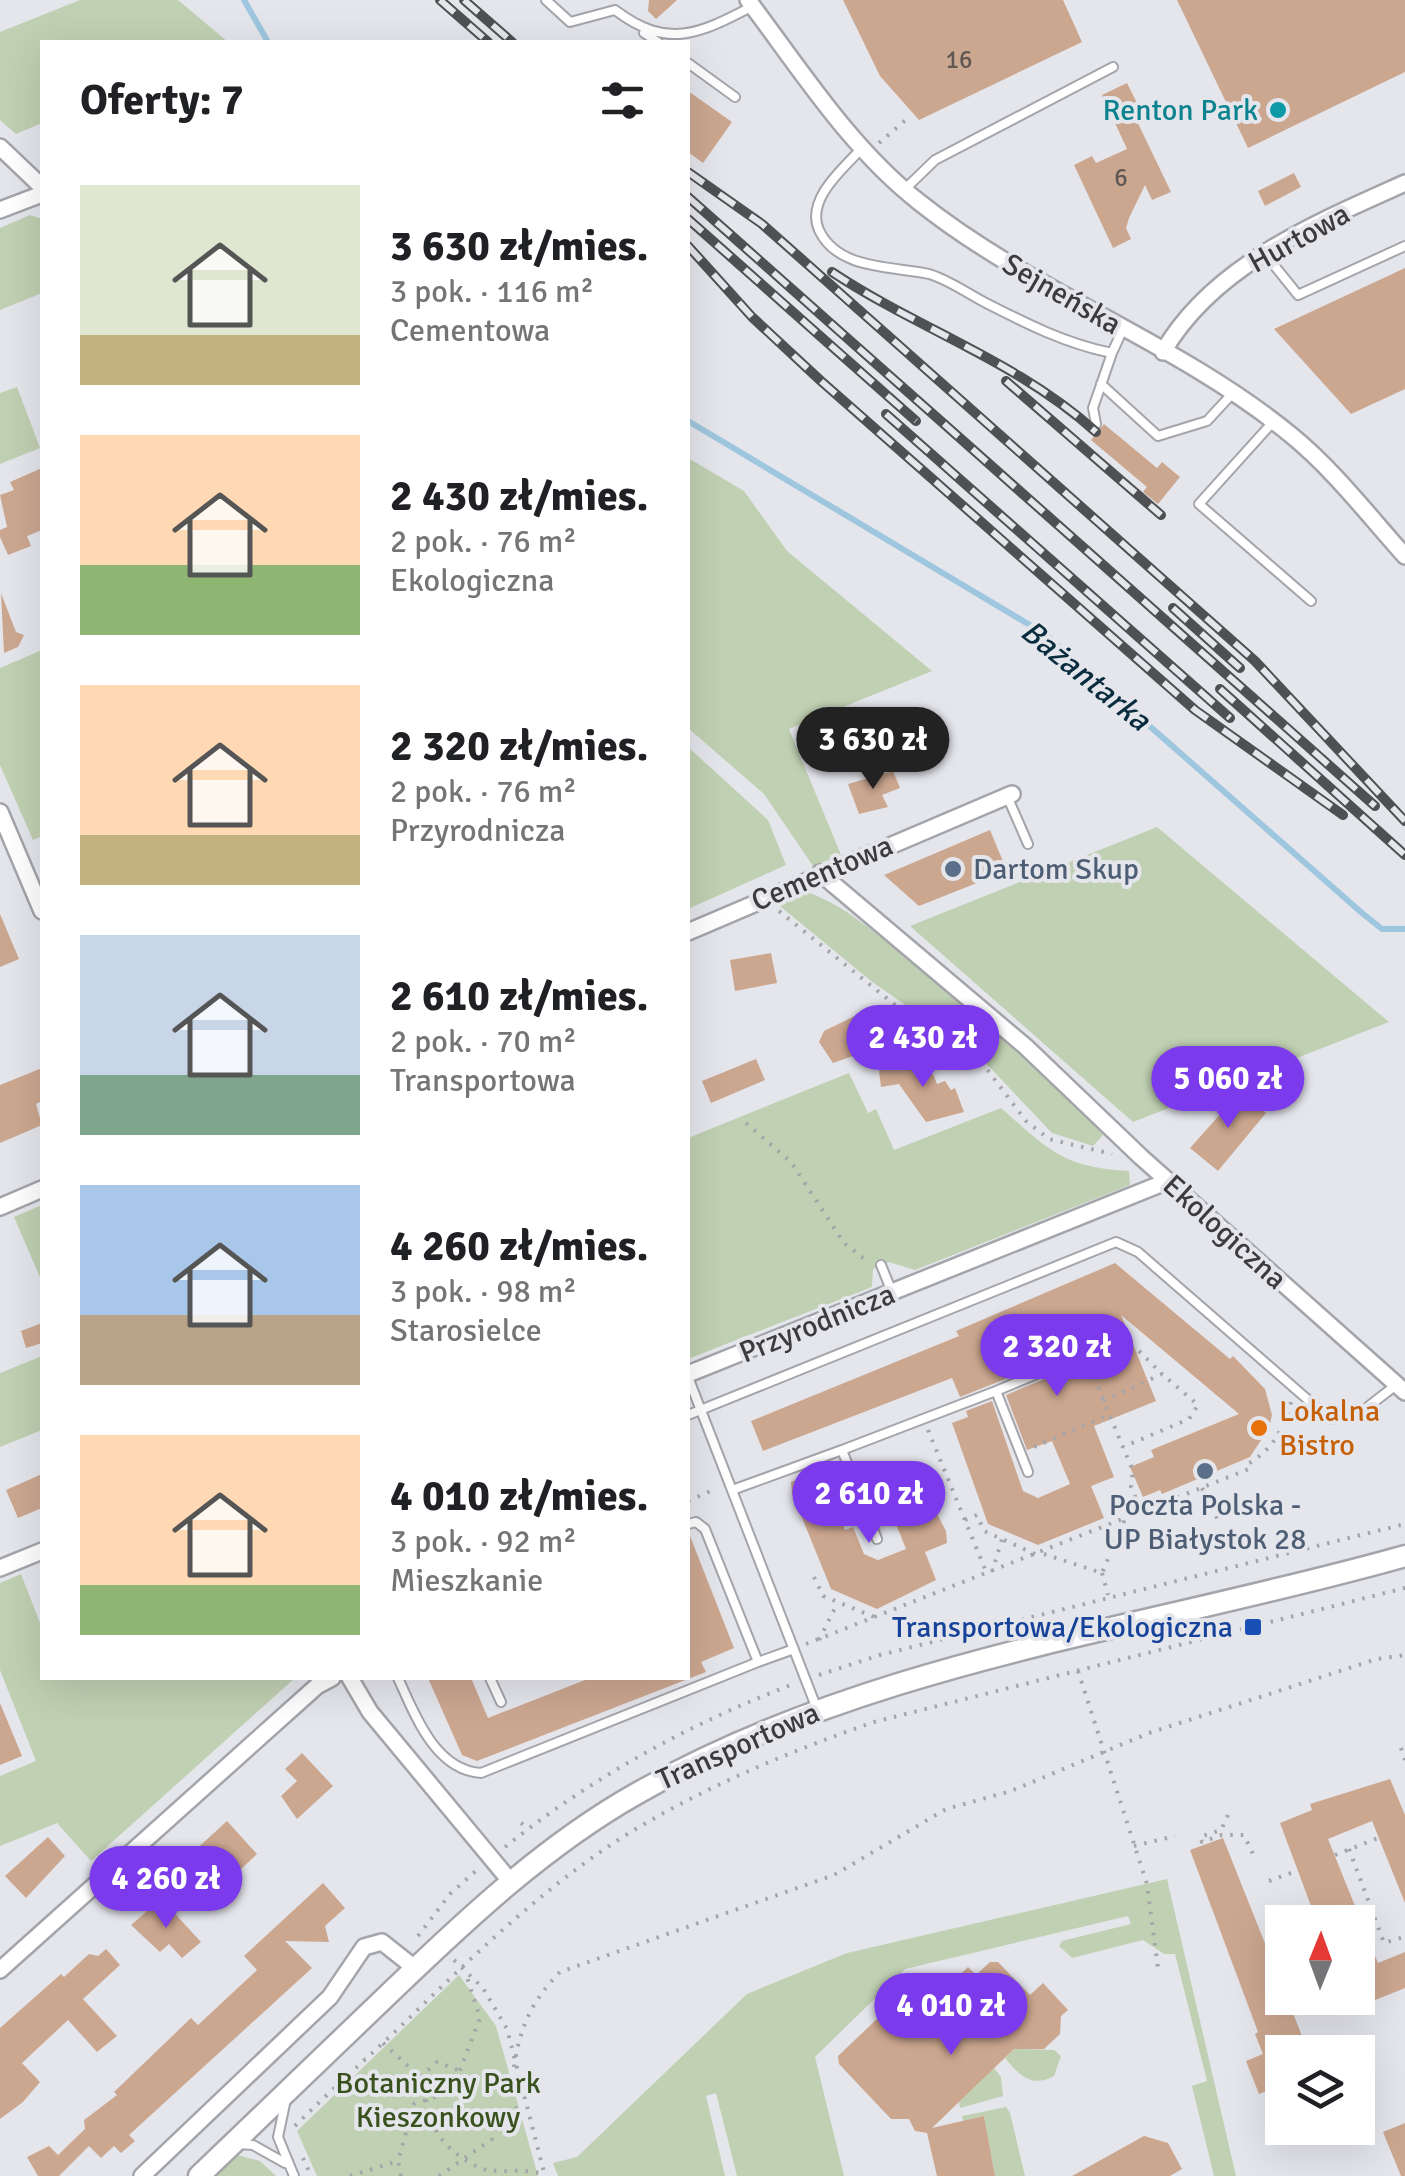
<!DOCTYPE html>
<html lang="pl">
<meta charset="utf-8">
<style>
:root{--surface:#fff;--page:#f6f6f6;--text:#202124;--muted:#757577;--accent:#7c3aed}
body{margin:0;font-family:Signika,sans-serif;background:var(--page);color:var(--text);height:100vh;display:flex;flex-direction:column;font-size:38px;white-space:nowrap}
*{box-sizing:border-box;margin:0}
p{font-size:32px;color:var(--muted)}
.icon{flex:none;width:55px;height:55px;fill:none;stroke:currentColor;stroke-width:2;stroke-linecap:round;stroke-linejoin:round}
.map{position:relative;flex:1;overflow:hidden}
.side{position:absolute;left:40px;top:40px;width:650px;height:1640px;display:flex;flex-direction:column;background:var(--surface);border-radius:0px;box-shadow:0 10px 40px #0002}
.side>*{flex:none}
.needle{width:65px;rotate:1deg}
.fabs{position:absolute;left:1265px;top:1905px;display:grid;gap:20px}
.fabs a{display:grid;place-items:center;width:110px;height:110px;border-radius:0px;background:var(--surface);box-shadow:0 10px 40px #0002;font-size:50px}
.price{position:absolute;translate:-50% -85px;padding:0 22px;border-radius:35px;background:var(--accent);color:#fff;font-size:32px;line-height:65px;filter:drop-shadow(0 2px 5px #0008)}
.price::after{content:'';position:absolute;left:50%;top:60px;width:30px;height:22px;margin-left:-15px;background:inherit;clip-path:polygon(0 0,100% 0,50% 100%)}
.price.on{background:#222;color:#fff}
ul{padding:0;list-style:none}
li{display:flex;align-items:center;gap:30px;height:250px;padding:0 40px}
li span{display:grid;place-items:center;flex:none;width:280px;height:200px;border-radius:0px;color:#555}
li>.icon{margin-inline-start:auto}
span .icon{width:120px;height:120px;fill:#fffc;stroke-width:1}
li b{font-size:42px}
h2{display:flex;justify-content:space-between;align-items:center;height:120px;padding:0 40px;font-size:42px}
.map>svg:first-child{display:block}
.green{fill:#c0d0b2}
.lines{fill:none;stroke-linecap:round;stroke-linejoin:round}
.stream{stroke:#9ec6de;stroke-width:6}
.building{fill:#cca790}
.service-casing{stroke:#a4a5ab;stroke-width:12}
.minor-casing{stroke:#a4a5ab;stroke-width:20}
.tertiary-casing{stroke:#a4a5ab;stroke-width:25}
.path{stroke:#a4a5a9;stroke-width:4;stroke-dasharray:2.5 8;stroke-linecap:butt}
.service{stroke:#fff;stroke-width:8}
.minor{stroke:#fff;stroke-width:15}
.tertiary{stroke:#fff;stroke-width:20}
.rail-casing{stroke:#4f5052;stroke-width:10}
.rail{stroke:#e5e6ec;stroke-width:6;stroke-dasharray:19;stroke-linecap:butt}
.culture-dot{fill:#0f9aa8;stroke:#e5e6ec;stroke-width:4}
.service-dot{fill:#5c6f8a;stroke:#e5e6ec;stroke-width:4}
.food-dot{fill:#e8710a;stroke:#e5e6ec;stroke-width:4}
.transit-dot{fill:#1a4fb4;stroke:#e5e6ec;stroke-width:4}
.labels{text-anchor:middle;stroke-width:8;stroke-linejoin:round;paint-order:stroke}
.number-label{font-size:25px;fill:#605752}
.culture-label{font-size:30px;fill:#0d838f;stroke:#e5e6ec;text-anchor:end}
.street-label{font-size:30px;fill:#3c3c3e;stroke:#e5e6ec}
.service-label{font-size:30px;fill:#4e5e75;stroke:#e5e6ec;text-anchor:start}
.food-label{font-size:30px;fill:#c56008;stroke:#e5e6ec;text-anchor:start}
.transit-label{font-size:30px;fill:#164399;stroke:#e5e6ec;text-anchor:end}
.park-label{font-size:30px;fill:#3a531e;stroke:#e5e6ec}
.water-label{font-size:32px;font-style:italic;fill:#092d3f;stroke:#e5e6ec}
</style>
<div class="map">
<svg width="1405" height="2176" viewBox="0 0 1405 2176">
<rect width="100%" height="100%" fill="#e5e6ec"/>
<path class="green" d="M 80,0 L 178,0 L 228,42 L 42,42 L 42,123 L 16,134 L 0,120 L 0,32 Z
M 30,215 L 42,219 L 42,293 L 0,310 L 0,228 Z
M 17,387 L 40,448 L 0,464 L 0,393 Z
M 688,458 L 744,491 L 787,551 L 932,671 L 789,729 L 841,855 L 813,866 L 764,794 L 688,728 Z
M 42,650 L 42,836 L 33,840 L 0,765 L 0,668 Z
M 688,747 L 768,820 L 786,865 L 688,909 Z
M 1157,827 L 1389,1022 L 1133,1122 L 910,926 Z
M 801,890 C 846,904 878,936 915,965 C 981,1019 1045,1072 1103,1135 L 1093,1146 L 1052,1133 L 981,1058 L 871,981 L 775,902 Z
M 849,1073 L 868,1113 L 876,1109 L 894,1150 L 1001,1108 C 1050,1151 1062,1167 1129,1171 L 1130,1185 L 915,1270 L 889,1262 L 873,1269 L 872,1287 L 688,1359 L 688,1138 Z
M 42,1205 L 42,1282 L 14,1217 Z
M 42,1356 L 42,1430 L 0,1447 L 0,1373 Z
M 21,1574 L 42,1628 L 42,1678 L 295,1678 L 91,1861 L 57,1823 L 0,1846 L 0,1776 L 36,1761 L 0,1670 L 0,1583 Z
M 1167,1879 L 1236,2176 L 1214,2176 L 1192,2086 L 1207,2081 L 1175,1954 L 1164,1954 L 1143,1940 L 1072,1958 L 1059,1946 L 1062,1941 L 1131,1924 L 1128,1916 L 905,1969 L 815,2057 L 844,2176 L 737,2176 L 716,2093 L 706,2096 L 725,2176 L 558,2176 L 553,2163 L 577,2157 L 747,1994 L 847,1953 Z
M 459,1975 L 496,2026 L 538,2176 L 317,2176 L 297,2131 Z
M 1020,2043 L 1026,2049 L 1054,2050 L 1061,2056 L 1054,2076 C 1032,2088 1020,2076 1005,2058 Z
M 994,2068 L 1001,2077 L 1003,2096 L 960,2108 L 959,2102 Z
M 1006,2107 L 1010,2113 L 1025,2176 L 995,2176 L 984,2116 L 963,2121 L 962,2116 Z
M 237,2155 L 260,2161 L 276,2176 L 216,2176 Z"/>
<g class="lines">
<path class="stream" d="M 244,0 L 268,42
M 688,421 L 1045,634 L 1362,913 L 1382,929 L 1405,929"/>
</g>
<path class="building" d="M 649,0 L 677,0 L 656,19 L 648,11 Z
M 843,0 L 1063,0 L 1082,42 L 919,120 L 880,76 Z
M 1177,0 L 1405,0 L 1405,72 L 1248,148 Z
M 1127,83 L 1141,111 L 1134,115 L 1171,192 L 1152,200 L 1145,185 L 1129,218 L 1126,228 L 1131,239 L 1113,248 L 1074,165 L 1092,156 L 1096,163 L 1127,149 L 1102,95 Z
M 688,91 L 732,122 L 703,163 L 688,152 Z
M 1294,173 L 1301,187 L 1265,206 L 1258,191 Z
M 1405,268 L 1405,389 L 1351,414 L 1274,329 Z
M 1104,424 L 1157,468 L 1162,462 L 1180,477 L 1158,504 L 1143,492 L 1147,487 L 1091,440 Z
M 42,468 L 42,530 L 27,536 L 31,546 L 8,555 L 0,537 L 0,530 L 7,527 L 0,495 L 14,490 L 10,482 Z
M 1,593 L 16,632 L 24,635 L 18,647 L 4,653 Z
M 827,726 L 832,738 L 843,733 L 853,756 L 818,770 L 804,736 Z
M 893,771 L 900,788 L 882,795 L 888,807 L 859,814 L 848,784 Z
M 990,830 L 1007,871 L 919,906 L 884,875 Z
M 0,914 L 19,959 L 0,967 Z
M 771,953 L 777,983 L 735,991 L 730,960 Z
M 863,1012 L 869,1028 L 860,1032 L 867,1051 L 833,1063 L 819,1042 L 824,1031 Z
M 915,1056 L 924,1078 L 933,1074 L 937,1084 L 945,1081 L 951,1090 L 955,1088 L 964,1112 L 926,1122 L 899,1084 L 881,1087 L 879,1071 Z
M 756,1059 L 765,1080 L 711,1103 L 702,1081 Z
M 42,1068 L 42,1101 L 36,1104 L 42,1125 L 0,1143 L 0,1085 Z
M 1241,1091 L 1266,1113 L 1218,1171 L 1190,1148 Z
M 1115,1263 L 1230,1359 L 1233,1356 L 1265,1389 L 1272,1415 L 1269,1428 L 1250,1457 L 1162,1494 L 1160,1490 L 1143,1497 L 1130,1467 L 1154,1457 L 1151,1450 L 1239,1414 L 1121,1315 L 1156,1401 L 1094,1426 L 1114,1477 L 1091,1486 L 1104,1518 L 1038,1545 L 988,1524 L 952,1423 L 968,1417 L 966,1411 L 992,1401 L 1023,1491 L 1038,1498 L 1070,1484 L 1052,1441 L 1027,1450 L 1006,1395 L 1107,1353 L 1111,1346 L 1106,1339 L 960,1397 L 952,1378 L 763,1451 L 751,1421 L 959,1336 L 956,1331 Z
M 42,1323 L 42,1343 L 26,1348 L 21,1331 Z
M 821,1470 L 845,1530 L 853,1527 L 864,1554 L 878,1560 L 906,1549 L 896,1524 L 903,1521 L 897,1505 L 926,1493 L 946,1531 L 947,1543 L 925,1552 L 936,1580 L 877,1609 L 831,1589 L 792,1493 L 791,1482 Z
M 42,1474 L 42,1508 L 18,1518 L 6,1490 Z
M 688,1531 L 734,1648 L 701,1662 L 706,1672 L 477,1761 L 462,1755 L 428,1678 L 471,1678 L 488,1718 L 590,1678 L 688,1678 Z
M 0,1703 L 22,1756 L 0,1765 Z
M 302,1753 L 333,1786 L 297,1819 L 281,1796 L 297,1781 L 285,1769 Z
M 1390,1779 L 1405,1815 L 1405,1903 L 1372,1821 L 1328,1839 L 1378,1963 L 1405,1952 L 1405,1988 L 1358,2007 L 1358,1922 L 1317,1922 L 1280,1823 L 1312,1810 L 1310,1804 Z
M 227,1821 L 257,1854 L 222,1887 L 191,1854 Z
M 48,1837 L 65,1856 L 26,1898 L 5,1876 Z
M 1223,1838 L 1282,1986 L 1282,1998 L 1287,1998 L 1302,2036 L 1295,2038 L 1300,2052 L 1282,2052 L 1282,2085 L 1259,2094 L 1246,2061 L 1263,2054 L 1255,2034 L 1258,2032 L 1190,1850 Z
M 323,1883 L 345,1908 L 325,1926 L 329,1942 L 285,1941 L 312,1968 L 129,2135 L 135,2141 L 121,2153 L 114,2146 L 101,2158 L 89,2146 L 59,2176 L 38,2176 L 27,2157 L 49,2146 L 58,2155 L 85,2129 L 84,2120 L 117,2095 L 114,2092 L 191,2018 L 198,2025 L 257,1970 L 244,1956 Z
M 166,1904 L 201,1942 L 182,1958 L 169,1944 L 160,1952 L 131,1925 L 152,1907 L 157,1912 Z
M 106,1949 L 120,1965 L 83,1999 L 117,2036 L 97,2052 L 68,2020 L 22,2063 L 40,2082 L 23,2102 L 0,2119 L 0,2028 L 61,1974 L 64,1977 L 89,1954 L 98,1956 Z
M 990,1962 L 998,1962 L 1030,1995 L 1043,1983 L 1068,2010 L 1061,2016 L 1060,2034 L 1044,2049 L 1014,2049 L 932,2128 L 984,2116 L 995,2176 L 937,2176 L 927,2133 L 915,2131 L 909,2119 L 891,2119 L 839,2064 L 838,2056 L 899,1998 L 907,1999 L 920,2012 L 968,1967 L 976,1975 Z
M 1405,2123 L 1405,2176 L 1401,2176 L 1383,2132 Z
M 1144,2136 L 1168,2143 L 1182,2169 L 1170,2176 L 1072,2176 Z"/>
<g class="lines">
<defs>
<path id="service" d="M 546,0 L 570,22 L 615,10 C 668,50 699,34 753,6
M 644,33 L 658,42
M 688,63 L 735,97
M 863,147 C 845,167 805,199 819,230 C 838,271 895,266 929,274 C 947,279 967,293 984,302 C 1025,323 1066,344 1112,353 L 1123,329
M 905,189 L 935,160 L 1113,67
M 1265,254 L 1298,295 L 1405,246
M 1101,384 L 1158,436 L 1207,421 L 1232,394
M 1273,422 L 1199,504 L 1311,601
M 1096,424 L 1093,408 L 1112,353
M 1007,796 L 1028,844
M 881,1265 L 892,1292
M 688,1377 L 817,1709
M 996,1391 L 1104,1346
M 688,1415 L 1116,1242 L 1138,1252 L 1330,1419 L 1360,1413 L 1396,1385
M 842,1450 L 996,1391 L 1028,1472
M 735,1489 L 842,1450 L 877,1539
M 688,1524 L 696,1522 L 705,1529 L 758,1662 L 794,1649
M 398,1678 C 415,1715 435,1770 481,1773 L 758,1662
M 490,1678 L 501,1702
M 286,2099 L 278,2137 L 294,2176
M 238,2144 L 253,2145 L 285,2163"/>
<path id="minor" d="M 748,0 C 800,69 850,148 919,202 C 1033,293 1178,342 1291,435 C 1333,469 1369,516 1405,556
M 0,147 L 42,187
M 0,210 L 42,194
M 1163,352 C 1213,265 1318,222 1405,183
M 0,812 L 42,911
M 820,873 L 1026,1047 L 1141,1157 L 1405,1392
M 688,932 L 1012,794
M 0,1207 L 42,1189
M 688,1374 L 1168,1181
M 0,1568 L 42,1551
M 350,1678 L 370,1712 L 511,1882
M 0,1970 L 317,1686 L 332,1678
M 142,2176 L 330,1997 L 364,1947 L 382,1942 L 416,1969"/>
<path id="tertiary" d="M 199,2176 C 264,2113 330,2051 395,1988 C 469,1917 546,1845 636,1794 C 871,1660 1147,1629 1405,1556"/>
</defs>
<use href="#service" class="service-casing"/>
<use href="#minor" class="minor-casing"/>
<use href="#tertiary" class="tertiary-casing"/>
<path class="path" d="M 879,143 L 908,118
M 779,911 L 900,1009 L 986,1068 L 1026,1121 L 1049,1139 L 1112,1154
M 746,1123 L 791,1162 L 844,1243 L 867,1261
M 1139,1351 L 1162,1374
M 1090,1368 L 1133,1471 L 1131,1487 L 1142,1512
M 1103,1401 L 1162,1374 L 1198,1405 L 1189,1419 L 1123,1447
M 928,1430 L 987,1574
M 1034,1447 L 1108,1415
M 1202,1488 L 1218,1520
M 688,1501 L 715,1489
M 965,1520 L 977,1515 L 984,1531 L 1035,1554
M 1044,1554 L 1102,1573 L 1125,1519
M 992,1572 L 1002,1539
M 1102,1573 L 1108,1595
M 814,1577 L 823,1596 L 877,1618
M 819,1640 L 837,1604
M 806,1644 L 1249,1469 L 1248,1464 C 1273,1449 1283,1430 1291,1402
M 1078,1671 L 1147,1884 L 1158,1968
M 819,1675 L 880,1655 L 1405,1524
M 1401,1748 L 1405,1760
M 1228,1815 L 1221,1830 L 1200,1837 L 1202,1842 L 1222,1835 L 1244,1835 L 1253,1854 L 1260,1856
M 521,1823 L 525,1826
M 1134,1846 L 1175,1836
M 505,1847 C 591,1778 689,1724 791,1685
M 1349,1849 L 1384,1943 L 1404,1937
M 1335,1855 L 1378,1838
M 1269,1881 L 1299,1870
M 418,1936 L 450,1894 L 478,1869
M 454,1960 L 483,1988 L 507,2029 L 545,2176
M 383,2043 L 420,2077 L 429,2111 L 423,2122 L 436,2130 L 443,2117 L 429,2111
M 514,2067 C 520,2027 531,2002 560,1972 L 834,1875 L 946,1809 L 1011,1791 L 1149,1733 L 1377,1659 L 1405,1655
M 420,2077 L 437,2062 L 458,2070
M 295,2126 C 329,2092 365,2060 400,2027 C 471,1958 542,1888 626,1835 C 704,1787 788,1752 874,1722 L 1405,1588
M 436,2130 C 444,2147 468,2165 487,2170 C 502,2173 522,2168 544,2174
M 303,2158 L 311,2176
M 350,2176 L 398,2161
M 401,2176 L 398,2161 L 414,2104 L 452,2091 L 480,2018 L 466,1974
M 439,2176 L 492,2139 L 498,2121 L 524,2103"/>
<use href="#service" class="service"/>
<use href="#minor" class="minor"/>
<use href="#tertiary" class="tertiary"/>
<defs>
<path id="rail" d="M 440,0 L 488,42
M 464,0 L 512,42
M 688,172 L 762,224 L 1255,661 L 1405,821
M 688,197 L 1375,806
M 688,219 L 916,421
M 688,246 L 752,317 L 821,381 L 1195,710 L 1343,815
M 832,272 C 918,329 1019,362 1096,432
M 1006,381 L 1161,515
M 886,414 L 1230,718
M 1173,608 L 1240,668
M 1220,689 L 1405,855"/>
</defs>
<use href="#rail" class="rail-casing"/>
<use href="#rail" class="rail"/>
</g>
<circle class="culture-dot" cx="1278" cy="110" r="10"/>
<g class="service-dot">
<circle cx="953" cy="869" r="10"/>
<circle cx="1205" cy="1471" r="10"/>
</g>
<circle class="food-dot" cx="1259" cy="1428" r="10"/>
<rect class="transit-dot" x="1243" y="1617" width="20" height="20" rx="5"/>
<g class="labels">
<g class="number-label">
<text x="959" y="68">16</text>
<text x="1121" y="186">6</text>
</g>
<g class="culture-label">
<text x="1258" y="120">Renton Park</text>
</g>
<g class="street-label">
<text transform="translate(1299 238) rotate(-29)" y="10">Hurtowa</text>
<text transform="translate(1062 294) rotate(30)" y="10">Sejneńska</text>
<text transform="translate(822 873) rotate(-23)" y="10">Cementowa</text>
<text transform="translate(1225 1232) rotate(42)" y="10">Ekologiczna</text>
<text transform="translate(817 1323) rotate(-22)" y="10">Przyrodnicza</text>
<text transform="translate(738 1746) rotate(-24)" y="10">Transportowa</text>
</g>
<g class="service-label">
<text x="973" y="879">Dartom Skup</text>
<text x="1205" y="1515" text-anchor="middle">Poczta Polska -<tspan x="1205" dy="34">UP Białystok 28</tspan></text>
</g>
<g class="food-label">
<text x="1279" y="1421">Lokalna<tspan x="1279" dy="34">Bistro</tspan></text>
</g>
<g class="transit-label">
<text x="1233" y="1637">Transportowa/Ekologiczna</text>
</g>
<g class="park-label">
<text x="438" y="2093">Botaniczny Park<tspan x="438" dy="34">Kieszonkowy</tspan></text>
</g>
<g class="water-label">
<text transform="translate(1086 675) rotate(39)" y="11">Bażantarka</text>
</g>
</g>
</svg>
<div class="fabs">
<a><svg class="needle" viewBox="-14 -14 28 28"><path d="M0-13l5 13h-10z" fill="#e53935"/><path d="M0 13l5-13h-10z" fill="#757577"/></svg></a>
<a><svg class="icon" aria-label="layers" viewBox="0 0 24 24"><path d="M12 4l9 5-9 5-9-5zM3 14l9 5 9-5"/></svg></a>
</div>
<b class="price on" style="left:873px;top:792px">3 630 zł</b>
<b class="price" style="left:923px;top:1090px">2 430 zł</b>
<b class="price" style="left:1228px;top:1131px">5 060 zł</b>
<b class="price" style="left:1057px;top:1399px">2 320 zł</b>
<b class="price" style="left:869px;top:1546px">2 610 zł</b>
<b class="price" style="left:166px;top:1931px">4 260 zł</b>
<b class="price" style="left:951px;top:2058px">4 010 zł</b>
<section class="side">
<h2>Oferty: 7<svg class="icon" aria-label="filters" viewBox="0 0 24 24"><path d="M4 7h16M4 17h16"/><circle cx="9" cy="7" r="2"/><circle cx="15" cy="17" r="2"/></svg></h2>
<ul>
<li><span style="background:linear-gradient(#dfe7d0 75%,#c2b280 0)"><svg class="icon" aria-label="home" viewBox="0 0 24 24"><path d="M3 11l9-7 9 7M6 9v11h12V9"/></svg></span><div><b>3 630 zł/mies.</b><p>3 pok. · 116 m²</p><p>Cementowa</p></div></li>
<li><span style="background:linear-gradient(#ffd9b3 65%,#8fb573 0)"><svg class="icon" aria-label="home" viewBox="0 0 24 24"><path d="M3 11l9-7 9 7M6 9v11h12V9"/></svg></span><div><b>2 430 zł/mies.</b><p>2 pok. · 76 m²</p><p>Ekologiczna</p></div></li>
<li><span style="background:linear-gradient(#ffd9b3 75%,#c2b280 0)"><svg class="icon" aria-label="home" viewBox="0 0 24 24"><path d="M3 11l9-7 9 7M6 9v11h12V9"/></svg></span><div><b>2 320 zł/mies.</b><p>2 pok. · 76 m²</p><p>Przyrodnicza</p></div></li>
<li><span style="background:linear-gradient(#c9d6e8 70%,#7fa58c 0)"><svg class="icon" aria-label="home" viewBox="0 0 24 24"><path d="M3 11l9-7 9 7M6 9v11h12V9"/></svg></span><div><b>2 610 zł/mies.</b><p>2 pok. · 70 m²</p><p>Transportowa</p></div></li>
<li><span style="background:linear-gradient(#a9c7e8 65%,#b9a48a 0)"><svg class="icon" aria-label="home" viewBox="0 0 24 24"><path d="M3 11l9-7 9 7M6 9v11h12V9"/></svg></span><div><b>4 260 zł/mies.</b><p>3 pok. · 98 m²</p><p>Starosielce</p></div></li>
<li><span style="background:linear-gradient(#ffd9b3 75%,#8fb573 0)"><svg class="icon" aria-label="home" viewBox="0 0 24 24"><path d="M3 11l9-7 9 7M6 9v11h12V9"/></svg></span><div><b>4 010 zł/mies.</b><p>3 pok. · 92 m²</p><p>Mieszkanie</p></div></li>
</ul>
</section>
</div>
